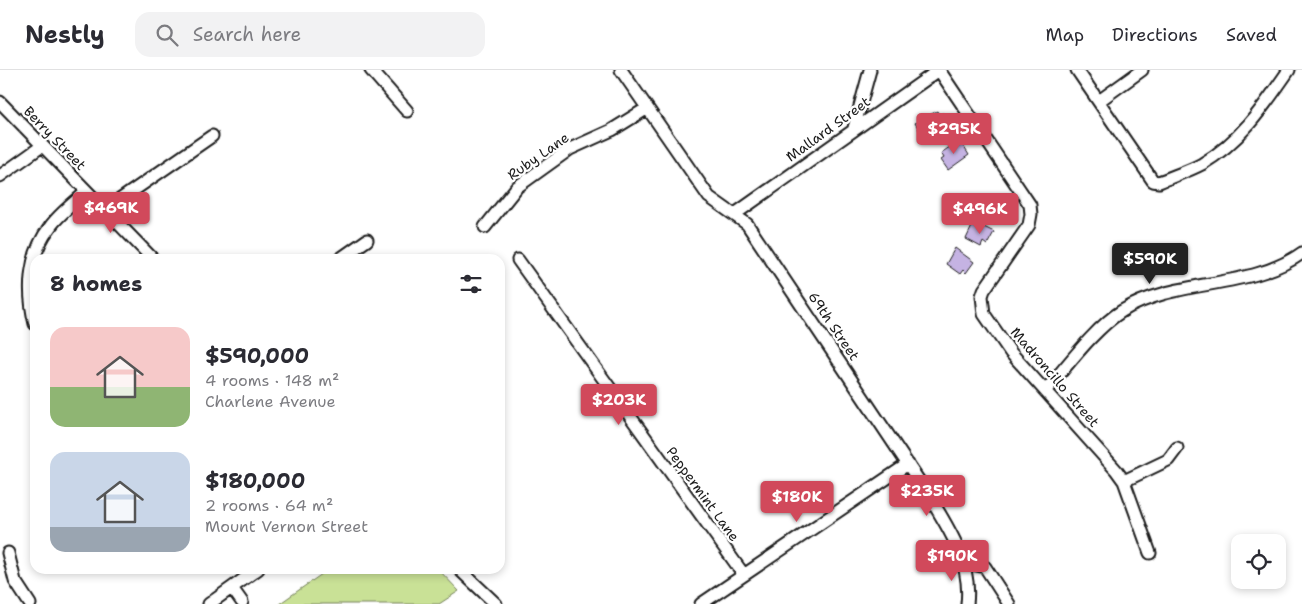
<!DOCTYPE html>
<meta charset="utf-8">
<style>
:root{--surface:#fff;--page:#f2f2f3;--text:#2b2b33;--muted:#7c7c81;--line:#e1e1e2;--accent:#d1495b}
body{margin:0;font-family:"Shantell Sans",sans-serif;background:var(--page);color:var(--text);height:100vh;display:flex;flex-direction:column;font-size:19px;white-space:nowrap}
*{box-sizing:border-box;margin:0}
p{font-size:16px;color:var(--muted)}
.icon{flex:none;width:28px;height:28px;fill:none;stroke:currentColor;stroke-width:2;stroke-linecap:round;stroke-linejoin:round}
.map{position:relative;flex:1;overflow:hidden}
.panel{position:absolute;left:30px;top:184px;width:475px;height:320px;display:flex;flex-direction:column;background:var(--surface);border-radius:15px;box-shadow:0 2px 8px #0003}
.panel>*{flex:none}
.tools{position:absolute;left:1231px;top:464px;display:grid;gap:10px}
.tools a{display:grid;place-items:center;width:55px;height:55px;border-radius:10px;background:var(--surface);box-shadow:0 2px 8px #0003;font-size:25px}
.price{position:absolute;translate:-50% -42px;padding:0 11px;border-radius:5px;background:var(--accent);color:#fff;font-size:16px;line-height:32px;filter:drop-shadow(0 1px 2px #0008)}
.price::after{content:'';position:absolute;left:50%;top:30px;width:15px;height:11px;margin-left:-8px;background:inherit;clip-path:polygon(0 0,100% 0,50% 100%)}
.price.current{background:#222;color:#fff}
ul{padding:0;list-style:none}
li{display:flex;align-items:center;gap:15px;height:125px;padding:0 20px}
li span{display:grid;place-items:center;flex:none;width:140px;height:100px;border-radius:15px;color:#555}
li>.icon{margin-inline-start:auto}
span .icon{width:60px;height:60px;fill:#fffc;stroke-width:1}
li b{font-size:21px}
h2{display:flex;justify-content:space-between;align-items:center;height:60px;padding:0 20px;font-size:21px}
header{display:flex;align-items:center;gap:30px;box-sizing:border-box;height:70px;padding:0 25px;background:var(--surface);border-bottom:1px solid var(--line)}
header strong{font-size:24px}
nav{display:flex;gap:28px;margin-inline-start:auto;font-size:18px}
.search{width:350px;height:45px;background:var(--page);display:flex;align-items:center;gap:12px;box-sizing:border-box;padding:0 18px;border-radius:15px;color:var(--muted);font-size:19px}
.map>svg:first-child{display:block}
.green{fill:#c9e196;stroke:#727e59}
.building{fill:#c5b3e3;stroke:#1c1c1c}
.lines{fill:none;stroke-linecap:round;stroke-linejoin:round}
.minor-casing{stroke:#1c1c1c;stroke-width:15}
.minor{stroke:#fff;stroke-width:11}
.labels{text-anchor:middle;stroke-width:4.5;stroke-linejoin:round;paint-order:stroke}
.street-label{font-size:14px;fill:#1c1c1c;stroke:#fff}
</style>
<header>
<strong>Nestly</strong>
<div class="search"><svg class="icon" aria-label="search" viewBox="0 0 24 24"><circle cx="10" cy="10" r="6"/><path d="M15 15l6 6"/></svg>Search here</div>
<nav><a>Map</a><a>Directions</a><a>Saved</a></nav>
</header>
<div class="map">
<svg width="1302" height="534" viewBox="0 0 1302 534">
<rect width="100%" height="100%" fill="#fff"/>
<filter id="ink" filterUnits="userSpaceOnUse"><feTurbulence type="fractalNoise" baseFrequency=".02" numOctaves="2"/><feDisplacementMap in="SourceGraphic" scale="10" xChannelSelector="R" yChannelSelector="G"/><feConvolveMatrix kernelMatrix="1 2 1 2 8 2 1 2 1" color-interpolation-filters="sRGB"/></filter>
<g filter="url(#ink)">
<path class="green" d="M 329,499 L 438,499 L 459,521 L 439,534 L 279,534 Z"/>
<path class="building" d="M 937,41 L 939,45 L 943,43 L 950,55 L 929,67 L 925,60 L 921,63 L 915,53 Z
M 957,72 L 959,76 L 962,74 L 969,85 L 948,100 L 941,90 L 944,88 L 941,83 Z
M 974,152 L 994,162 L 987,175 L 983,172 L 981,177 L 966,169 Z
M 955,178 L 974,192 L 966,203 L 963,200 L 960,204 L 946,194 Z"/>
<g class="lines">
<defs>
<path id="minor" d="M 371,0 L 407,41
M 621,0 L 709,127 L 747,154 L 929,426 C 949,459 972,493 967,534
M 939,0 L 1030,135 L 1031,144 L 1029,155 L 984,220 L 982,226 L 984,244 L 1011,283 L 1116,400 L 1124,411 L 1150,483
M 1077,0 L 1153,111 L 1159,112 C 1173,106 1189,101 1202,94 C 1241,71 1264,36 1289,0
M 1099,31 L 1142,0
M 0,32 L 153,189
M 854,58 L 870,0
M 0,106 L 42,76
M 105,140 L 212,66
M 735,144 L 939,0
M 485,157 L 517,117 L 570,79 L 612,60 L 646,39
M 340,189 L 367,170
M 518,190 L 744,505
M 35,254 C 27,222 28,185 50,157 C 59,144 74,133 86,122
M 1046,320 C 1066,297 1096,257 1122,241 C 1175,208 1251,220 1302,183
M 1124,411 L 1168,390 L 1177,378
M 8,483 L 15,511 L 30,534
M 964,492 L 985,497 L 1009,534
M 459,499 L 496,534
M 232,518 L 242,532
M 209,534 L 258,499
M 701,534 L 908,394"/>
</defs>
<use href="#minor" class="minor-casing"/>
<use href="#minor" class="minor"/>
</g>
</g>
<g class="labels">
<g class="street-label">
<text transform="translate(828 59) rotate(-36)" y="5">Mallard Street</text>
<text transform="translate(55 68) rotate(46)" y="5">Berry Street</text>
<text transform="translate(538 86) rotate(-35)" y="5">Ruby Lane</text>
<text transform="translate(834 256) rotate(56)" y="5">69th Street</text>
<text transform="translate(1055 307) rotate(49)" y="5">Madroncillo Street</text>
<text transform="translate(703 424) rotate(54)" y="5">Peppermint Lane</text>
</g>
</g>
</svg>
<div class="tools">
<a><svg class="icon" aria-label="locate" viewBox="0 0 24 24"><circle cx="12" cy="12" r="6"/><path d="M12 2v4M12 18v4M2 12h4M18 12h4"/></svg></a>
</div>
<b class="price" style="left:954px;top:85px">$295K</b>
<b class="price" style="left:111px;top:164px">$469K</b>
<b class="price" style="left:980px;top:165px">$496K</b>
<b class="price current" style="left:1150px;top:215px">$590K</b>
<b class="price" style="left:619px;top:356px">$203K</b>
<b class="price" style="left:927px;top:447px">$235K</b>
<b class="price" style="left:797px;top:453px">$180K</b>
<b class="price" style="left:952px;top:512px">$190K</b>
<section class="panel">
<h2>8 homes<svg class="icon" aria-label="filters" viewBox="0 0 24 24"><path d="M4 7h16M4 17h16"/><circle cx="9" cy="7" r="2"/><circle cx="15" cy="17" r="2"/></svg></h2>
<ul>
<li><span style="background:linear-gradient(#f6c9c9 60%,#8fb573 0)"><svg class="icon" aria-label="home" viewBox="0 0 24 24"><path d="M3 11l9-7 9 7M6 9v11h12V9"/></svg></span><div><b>$590,000</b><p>4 rooms · 148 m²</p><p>Charlene Avenue</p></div></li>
<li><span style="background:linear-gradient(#c9d6e8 75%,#9aa5b1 0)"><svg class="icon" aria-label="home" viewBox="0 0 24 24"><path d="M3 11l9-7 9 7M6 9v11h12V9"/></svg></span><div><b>$180,000</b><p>2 rooms · 64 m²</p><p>Mount Vernon Street</p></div></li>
</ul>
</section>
</div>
